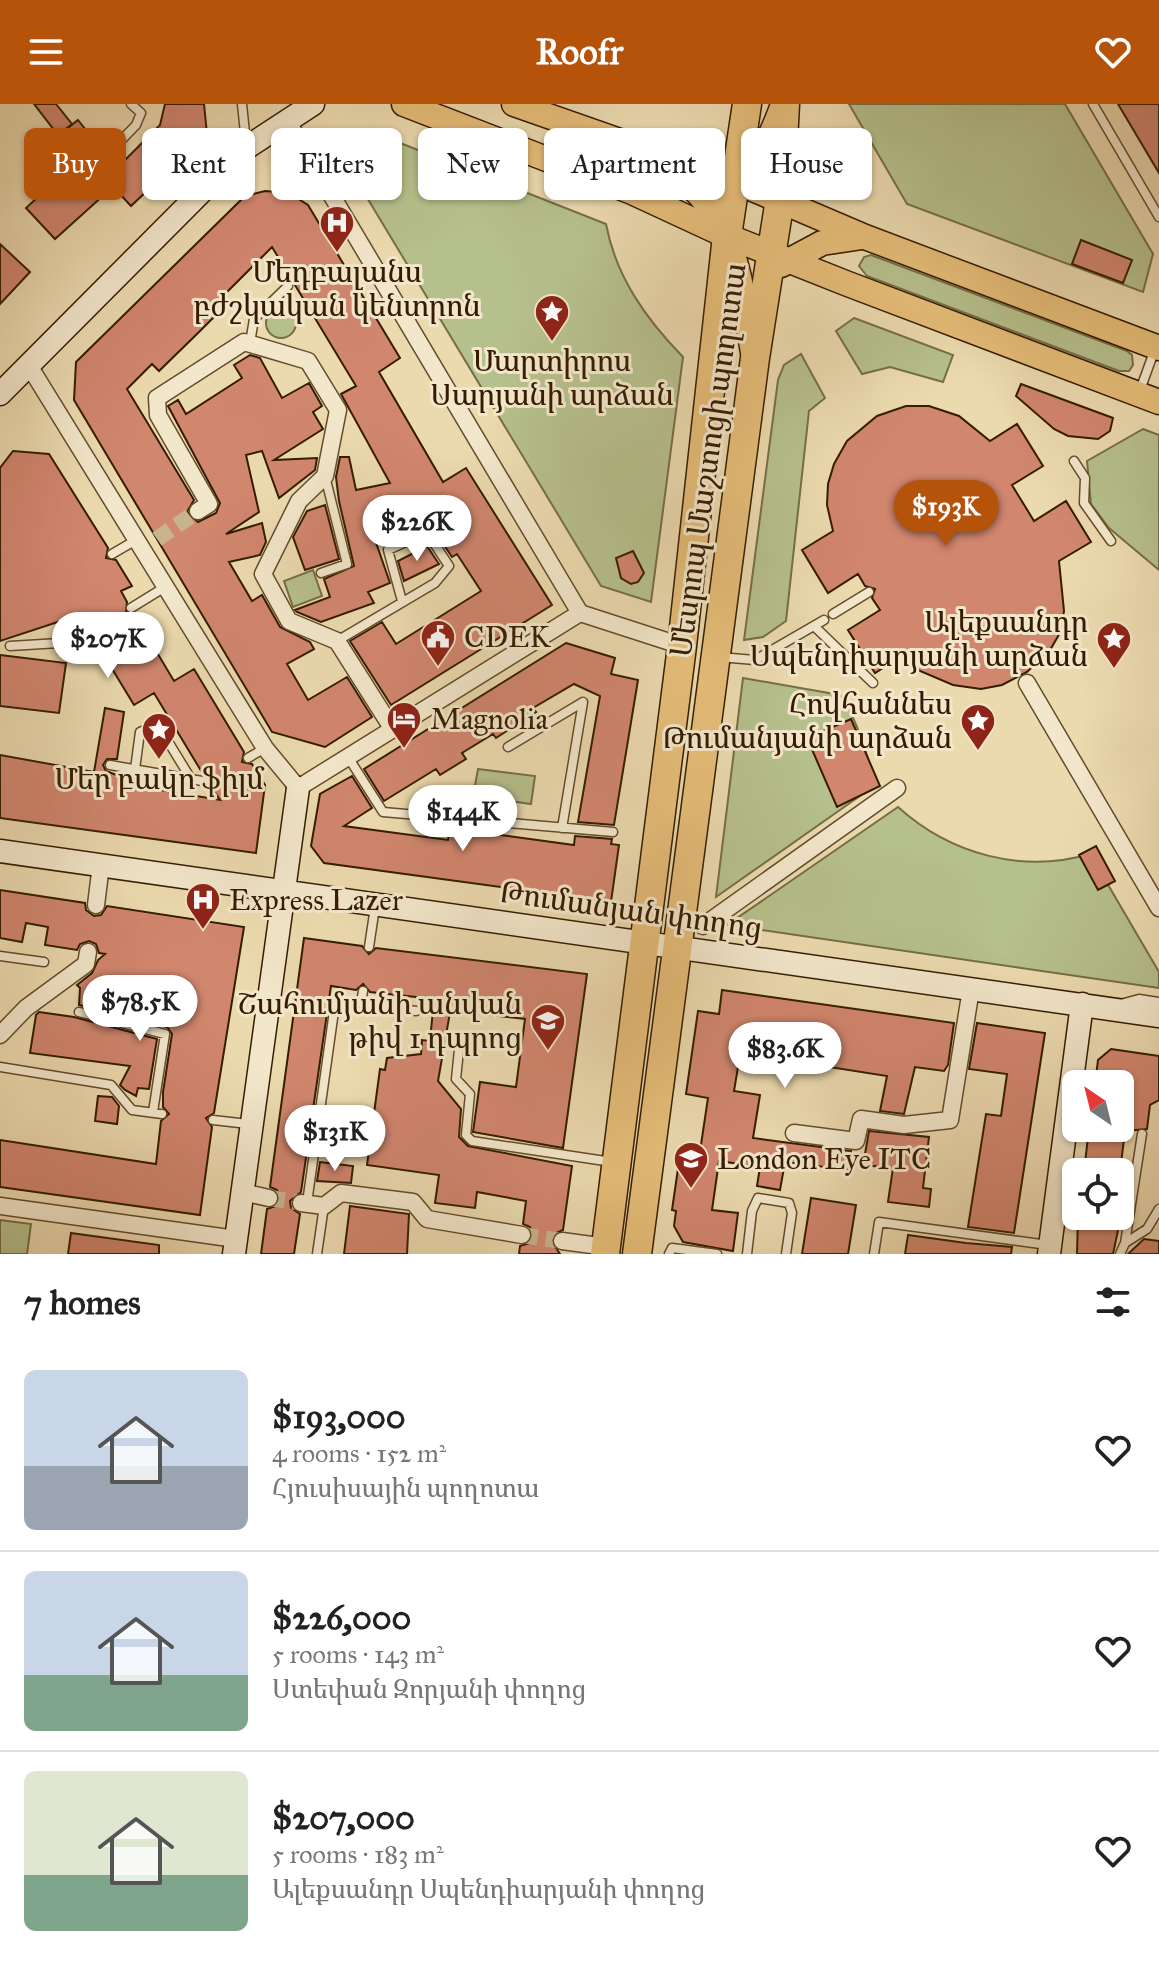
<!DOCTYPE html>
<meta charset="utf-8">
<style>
:root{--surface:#fff;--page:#f6f6f6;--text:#222;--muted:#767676;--line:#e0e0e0;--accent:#b45309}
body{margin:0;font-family:"IM FELL Great Primer","Noto Serif Armenian",serif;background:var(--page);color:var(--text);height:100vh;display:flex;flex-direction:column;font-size:30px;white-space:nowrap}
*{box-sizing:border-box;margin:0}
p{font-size:26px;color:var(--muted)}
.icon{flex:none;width:44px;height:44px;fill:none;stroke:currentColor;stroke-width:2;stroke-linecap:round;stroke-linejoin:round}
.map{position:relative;height:1150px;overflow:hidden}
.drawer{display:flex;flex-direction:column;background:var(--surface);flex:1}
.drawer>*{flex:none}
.guide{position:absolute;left:24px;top:24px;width:1112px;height:72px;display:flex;gap:16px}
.needle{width:52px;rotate:325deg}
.buttons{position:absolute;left:1062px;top:966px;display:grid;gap:16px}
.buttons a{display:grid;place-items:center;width:72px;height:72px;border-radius:12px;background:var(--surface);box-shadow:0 2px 6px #0004;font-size:40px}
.price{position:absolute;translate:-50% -68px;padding:0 18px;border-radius:28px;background:#fff;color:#222;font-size:26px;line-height:52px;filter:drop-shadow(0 2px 4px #0008)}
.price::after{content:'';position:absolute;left:50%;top:48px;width:24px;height:18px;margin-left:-12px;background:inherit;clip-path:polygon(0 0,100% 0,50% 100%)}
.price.on{background:var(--accent);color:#fff}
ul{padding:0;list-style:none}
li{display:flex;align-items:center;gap:24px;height:200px;padding:0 24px}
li+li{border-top:2px solid var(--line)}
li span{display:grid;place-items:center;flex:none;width:224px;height:160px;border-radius:12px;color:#555}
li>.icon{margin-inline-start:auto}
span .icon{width:96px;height:96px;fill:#fffc;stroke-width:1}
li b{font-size:34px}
h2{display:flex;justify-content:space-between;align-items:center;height:96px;padding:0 24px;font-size:34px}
.tag{padding:0 28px;border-radius:12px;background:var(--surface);box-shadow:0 2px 6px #0004;font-size:28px;line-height:72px}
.tag.on{background:var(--accent);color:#fff}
header{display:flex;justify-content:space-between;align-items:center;height:104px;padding:0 24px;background:var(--accent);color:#fff;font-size:36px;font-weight:700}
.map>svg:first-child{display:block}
.green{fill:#b6c08c;stroke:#766e46;stroke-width:2}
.building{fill:#d1866e;stroke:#351c00;stroke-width:2}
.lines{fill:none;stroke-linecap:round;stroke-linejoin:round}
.street-tunnel{stroke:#c7b48c;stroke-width:16;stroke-dasharray:16 8;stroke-linecap:butt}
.lane-casing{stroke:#634c2c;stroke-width:11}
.street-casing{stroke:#634c2c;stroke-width:19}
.secondary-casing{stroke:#351c00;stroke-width:25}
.primary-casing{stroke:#351c00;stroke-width:27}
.highway-casing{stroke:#351c00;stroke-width:31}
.lane{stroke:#f3e7cb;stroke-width:8}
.street{stroke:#f3e7cb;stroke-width:16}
.secondary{stroke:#f3e7cb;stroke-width:22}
.primary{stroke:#e6bd78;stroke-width:24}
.highway{stroke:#e6bd78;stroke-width:28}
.labels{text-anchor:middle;stroke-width:6;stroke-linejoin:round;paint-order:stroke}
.poi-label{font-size:30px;fill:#351c00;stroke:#f3e7cb;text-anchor:start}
.street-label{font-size:30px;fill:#351c00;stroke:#f3e7cb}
</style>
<header><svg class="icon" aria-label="menu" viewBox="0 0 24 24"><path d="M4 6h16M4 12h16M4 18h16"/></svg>Roofr<svg class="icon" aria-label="heart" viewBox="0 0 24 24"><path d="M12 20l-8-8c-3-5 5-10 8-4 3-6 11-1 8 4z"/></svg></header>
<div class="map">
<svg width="1159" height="1150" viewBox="0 0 1159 1150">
<rect width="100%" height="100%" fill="#ecdaaf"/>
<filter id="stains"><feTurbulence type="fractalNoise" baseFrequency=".0025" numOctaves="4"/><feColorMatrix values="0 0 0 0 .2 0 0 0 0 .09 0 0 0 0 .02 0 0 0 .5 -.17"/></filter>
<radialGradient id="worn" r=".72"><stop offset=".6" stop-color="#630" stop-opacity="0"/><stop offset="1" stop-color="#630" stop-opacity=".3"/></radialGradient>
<path class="green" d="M 849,0 L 1065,0 L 1153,150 L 1143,188 L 907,100 Z
M 390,35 L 606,120 C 616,173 646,215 683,253 L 651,498 L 601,482 L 360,82 L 378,69 Z
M 871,151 L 1127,247 L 1132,251 L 1133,261 L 1129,267 L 1119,267 L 867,172 L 859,162 L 864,153 Z
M266 219a15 15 0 1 1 30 0a15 15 0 1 1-30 0Z
M 854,214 L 953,251 L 943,278 L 890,263 L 862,270 L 836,227 Z
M 801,250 L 825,294 L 809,307 L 786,517 L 763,533 L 744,536 L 778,276 L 784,261 Z
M 1143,325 L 1159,331 L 1159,466 L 1109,424 L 1091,400 L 1087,357 Z
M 313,466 L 322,492 L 293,503 L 284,477 Z
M 743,574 L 840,591 C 859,617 865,650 877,680 L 716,793 Z
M 478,665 L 535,672 L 531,700 L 473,692 Z
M 898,703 C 950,750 1022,770 1090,750 L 1159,868 L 1159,884 L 727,821 Z
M 0,1116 L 31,1120 L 27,1150 L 0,1150 Z"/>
<path class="building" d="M 34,0 L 56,0 L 72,20 L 58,31 Z
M 165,0 L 204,0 L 207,30 L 131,102 L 106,75 L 160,21 Z
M 1118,0 L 1159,0 L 1159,69 Z
M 78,16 L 93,35 L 79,45 L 64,27 Z
M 351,29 L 360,30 L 384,43 L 372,62 L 357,72 L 339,44 L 342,34 Z
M 76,58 L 105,90 L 55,135 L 26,104 Z
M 265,87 L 289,89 L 308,101 L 400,254 L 379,268 L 443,378 L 466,364 L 552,501 L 391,601 L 350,537 L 382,518 L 396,540 L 481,487 L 457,450 L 452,453 L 440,435 L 446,432 L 429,404 L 396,423 L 372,427 L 390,479 L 368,488 L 374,499 L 321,518 L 297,508 L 295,506 L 330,493 L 324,475 L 354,462 L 339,397 L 336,373 L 340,353 L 349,353 L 356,386 L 390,379 L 341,290 L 356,282 L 272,143 L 208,207 L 214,213 L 199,228 L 159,267 L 152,260 L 127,285 L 194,396 L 187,408 L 198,418 L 216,409 L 220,399 L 168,302 L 178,296 L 186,310 L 242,274 L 234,261 L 250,251 L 260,254 L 282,294 L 309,279 L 322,302 L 313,308 L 323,325 L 274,356 L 317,354 L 315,366 L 279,394 L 262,347 L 246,351 L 259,408 L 226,430 L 262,419 L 266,438 L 260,451 L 229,458 L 252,497 L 262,491 L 280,523 L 310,538 L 314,545 L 287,560 L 308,596 L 347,573 L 372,613 L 325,643 L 272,628 L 74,296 L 76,258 L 245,92 Z
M 1081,136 L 1132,156 L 1123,179 L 1072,160 Z
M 0,140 L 30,168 L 0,200 Z
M 1021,280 L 1113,314 L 1110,327 L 1098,335 L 1068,332 L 1054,325 L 1016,292 Z
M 906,302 L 929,302 L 959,312 L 990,337 L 1017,320 L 1043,362 L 1012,381 L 1034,417 L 1066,397 L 1091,438 L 1059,457 L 1064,507 L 1060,529 L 1050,546 L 1027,568 L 1002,581 L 981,585 L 953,581 L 920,567 L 903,551 L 875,569 L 848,526 L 880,506 L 872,494 L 875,485 L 865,482 L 858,470 L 828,489 L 802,446 L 833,427 L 827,401 L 828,380 L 834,360 L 847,337 L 877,312 Z
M 13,347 L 49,350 L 108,444 L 106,454 L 116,456 L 132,482 L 121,487 L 127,498 L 126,508 L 134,510 L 174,577 L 194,565 L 244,648 L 242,658 L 252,660 L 265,681 L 256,749 L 0,714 L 0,651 L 94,668 L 105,604 L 124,608 L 117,655 L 107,655 L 103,661 L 106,667 L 119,672 L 118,679 L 220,696 L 212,684 L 214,675 L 203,670 L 154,589 L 134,601 L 94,535 L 97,525 L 87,523 L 79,511 L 0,537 L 0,364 Z
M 325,401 L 339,455 L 305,466 L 293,433 L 307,407 Z
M 427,442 L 439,460 L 404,477 L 398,457 Z
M 633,447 L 644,469 L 638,478 L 631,480 L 621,474 L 616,454 Z
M 566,539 L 615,554 L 611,570 L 638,576 L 614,721 L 578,718 L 600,592 L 574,580 L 533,604 L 536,608 L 496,634 L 493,630 L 462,649 L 466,655 L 440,671 L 436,665 L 384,697 L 364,665 Z
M 0,551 L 66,559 L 59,609 L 0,602 Z
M 851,615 L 880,682 L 837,703 L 807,634 Z
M 352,672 L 372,704 L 344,722 L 448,736 L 450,724 L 574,741 L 575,732 L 612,735 L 611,740 L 619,741 L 611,798 L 324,759 L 311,742 L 320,690 Z
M 1096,742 L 1115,777 L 1098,786 L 1079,751 Z
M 0,786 L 85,799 L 86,806 L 94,812 L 101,811 L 107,802 L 244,823 L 214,1009 L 206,1014 L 212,1023 L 200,1111 L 0,1083 L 0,1036 L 156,1060 L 161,1017 L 169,1010 L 163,1003 L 163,988 L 172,930 L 167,923 L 79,901 L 80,884 L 77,881 L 92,869 L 98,856 L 105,850 L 99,849 L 96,840 L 89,837 L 80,840 L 77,846 L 45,841 L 48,823 L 26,819 L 22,838 L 0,834 Z
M 304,834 L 362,842 L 369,850 L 376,844 L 587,870 L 563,1044 L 473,1028 L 480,978 L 516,983 L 525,915 L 489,911 L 491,903 L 452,897 L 438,977 L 461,1005 L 459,1033 L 468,1042 L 572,1062 L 563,1126 L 554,1130 L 551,1136 L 560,1150 L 519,1150 L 520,1142 L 530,1139 L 533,1132 L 530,1123 L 523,1120 L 526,1097 L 477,1088 L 475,1104 L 435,1099 L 439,1071 L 367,1061 L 380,965 L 385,966 L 387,954 L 421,950 L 422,936 L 430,937 L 434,895 L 370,888 L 363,880 L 356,886 L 331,882 L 301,1088 L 290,1097 L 291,1104 L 300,1110 L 294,1150 L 261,1150 L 267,1105 L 276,1102 L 280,1096 L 277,1086 L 270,1083 Z
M 722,886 L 954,919 L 948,961 L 944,967 L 915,963 L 904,1010 L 880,1007 L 887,972 L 791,957 L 793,946 L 742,939 L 734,987 L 760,991 L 753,1034 L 851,1047 L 849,1066 L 785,1058 L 780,1086 L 757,1082 L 760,1063 L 719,1057 L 712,1106 L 738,1109 L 733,1147 L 683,1138 L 674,1122 L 676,1107 L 672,1106 L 680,1051 L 699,1054 L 708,994 L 686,990 L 698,907 L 719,910 Z
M 39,908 L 74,913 L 157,935 L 149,985 L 138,984 L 136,992 L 125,986 L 120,981 L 130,962 L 30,949 L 36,911 Z
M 977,919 L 1045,929 L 1014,1129 L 968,1123 L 986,1010 L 1001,1012 L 1007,970 L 969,965 Z
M 1111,945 L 1159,952 L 1159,996 L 1150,1001 L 1147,1025 L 1125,1027 L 1120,1068 L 1084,1068 L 1089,1024 L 1120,1024 L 1120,980 L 1095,980 L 1098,956 Z
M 98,992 L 112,993 L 119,1002 L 117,1020 L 95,1017 Z
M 869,1027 L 929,1033 L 923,1084 L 931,1085 L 929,1103 L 888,1098 L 893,1064 L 863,1061 Z
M 320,1058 L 353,1062 L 351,1079 L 317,1077 Z
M 811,1094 L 856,1101 L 848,1150 L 802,1150 Z
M 350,1102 L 409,1110 L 407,1150 L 344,1150 Z
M 1078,1112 L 1121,1112 L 1113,1150 L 1077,1150 Z
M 71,1129 L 159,1141 L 159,1150 L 68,1150 Z
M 908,1131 L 966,1139 L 1012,1143 L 1011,1150 L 905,1150 Z
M 1144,1135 L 1159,1137 L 1159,1150 L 1128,1150 Z"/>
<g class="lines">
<path class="street-tunnel" d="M 157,435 L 198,407
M 269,1094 L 301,1099
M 522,1131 L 562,1137"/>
<defs>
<path id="lane" d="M 242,0 L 246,39
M 1093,0 L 1159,113
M 105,53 L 136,21 L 141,9 L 131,0
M 250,239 L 254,215 L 288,182
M 1139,289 L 1155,245
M 1074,357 L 1085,374 L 1084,399 L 1111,437
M 112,450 L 136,436
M 321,469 L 347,460 L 325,372
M 131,504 L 165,483
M 833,510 L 869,488
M 814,522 L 873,579
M 337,537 L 435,479 L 449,462 L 430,433 L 412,435 L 388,446 L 402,497
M 10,542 L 76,538 L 91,529
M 719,553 L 755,556 L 824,516
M 508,643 L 583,598 L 562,724
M 348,653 L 383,708 L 613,728
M 248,654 L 265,644
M 110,661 L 208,678
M 135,665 L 140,628 L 158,621 L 191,675
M 369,843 L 375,803
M 0,852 L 44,858
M 363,887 L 361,899 L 416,907
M 1124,899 L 1139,895 L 1159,898
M 79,908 L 165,930 L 153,1008
M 459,946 L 456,975 L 470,990 L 466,1031 L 472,1037 L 612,1058
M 0,963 L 111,981 L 132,1006 L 162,1010
M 213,1016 L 248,1020
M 307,1099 L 334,907
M 1125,1139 L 1142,1030
M 317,1150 L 324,1102
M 669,1150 L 672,1144 L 717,1150
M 747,1150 L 752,1107 L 758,1094 L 789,1099 L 792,1109 L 786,1150
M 874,1150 L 879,1118 L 1048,1141
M 1120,1150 L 1125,1139 L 1147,1125 L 1159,1105"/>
<path id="street" d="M 288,18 L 580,509 L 682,542
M 28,260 L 265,644 L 298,684 L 580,509
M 198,407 L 209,400 L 158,311 L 157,294 L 244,238 L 308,257 L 338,306 L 325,372 L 299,397 L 263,470 L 289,517 L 337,537 L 392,624
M 1027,579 L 1159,804
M 96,801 L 101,761
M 703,822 L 897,684
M 0,931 L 26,904 L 86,860 L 88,848
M 794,1029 L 856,1037 L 861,1015 L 904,1021 L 950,1016 L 971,885
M 242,1088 L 269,1094
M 301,1099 L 324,1102 L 341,1089 L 413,1098 L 427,1115 L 522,1131
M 0,1102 L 236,1135
M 562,1137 L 606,1143"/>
<path id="secondary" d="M 0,290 L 243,46 L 313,0
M 0,747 L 1159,912
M 234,1150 L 298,684
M 1049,1150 L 1082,900"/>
<path id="primary" d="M 404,0 L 632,88 L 727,132 L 848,180 L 1159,298
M 514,0 L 734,77 L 865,133 L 1159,244
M 661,59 C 737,106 738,170 753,248
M 726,79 C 756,71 771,32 781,6
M 781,161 L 822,139 L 862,133"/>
<path id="highway" d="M 605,1150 L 682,542 L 727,132 L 747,0
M 637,1150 L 755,254 L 780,95 L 785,0"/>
</defs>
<use href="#lane" class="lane-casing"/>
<use href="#street" class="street-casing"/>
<use href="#secondary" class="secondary-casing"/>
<use href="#primary" class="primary-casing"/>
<use href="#highway" class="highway-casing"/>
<use href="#lane" class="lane"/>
<use href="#street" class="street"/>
<use href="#secondary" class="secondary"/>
<use href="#primary" class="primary"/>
<use href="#highway" class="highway"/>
</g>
<defs>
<symbol id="hospital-pin" viewBox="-11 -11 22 30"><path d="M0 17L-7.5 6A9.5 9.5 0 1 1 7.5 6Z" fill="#8f2418" stroke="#f3e7cb"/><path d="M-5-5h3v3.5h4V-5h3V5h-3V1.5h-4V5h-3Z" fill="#fff"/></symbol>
<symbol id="sight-pin" viewBox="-11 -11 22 30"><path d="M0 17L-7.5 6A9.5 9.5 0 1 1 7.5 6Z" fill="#8f2418" stroke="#f3e7cb"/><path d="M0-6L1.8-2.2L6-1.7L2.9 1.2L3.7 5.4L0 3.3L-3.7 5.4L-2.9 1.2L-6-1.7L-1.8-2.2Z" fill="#fff"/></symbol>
<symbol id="civic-pin" viewBox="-11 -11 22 30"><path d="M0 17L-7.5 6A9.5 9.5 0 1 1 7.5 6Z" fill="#8f2418" stroke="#f3e7cb"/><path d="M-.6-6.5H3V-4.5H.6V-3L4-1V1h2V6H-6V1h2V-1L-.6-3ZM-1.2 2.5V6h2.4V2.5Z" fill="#fff"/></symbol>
<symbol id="hotel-pin" viewBox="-11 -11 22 30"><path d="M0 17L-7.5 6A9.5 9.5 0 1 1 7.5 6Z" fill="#8f2418" stroke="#f3e7cb"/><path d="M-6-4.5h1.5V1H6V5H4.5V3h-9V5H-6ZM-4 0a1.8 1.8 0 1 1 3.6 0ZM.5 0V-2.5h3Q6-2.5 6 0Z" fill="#fff"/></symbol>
<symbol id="school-pin" viewBox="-11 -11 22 30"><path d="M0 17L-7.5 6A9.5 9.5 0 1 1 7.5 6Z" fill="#8f2418" stroke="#f3e7cb"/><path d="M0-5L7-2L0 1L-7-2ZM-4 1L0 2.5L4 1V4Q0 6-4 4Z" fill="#fff"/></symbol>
</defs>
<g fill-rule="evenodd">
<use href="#hospital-pin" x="317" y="99" width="40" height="54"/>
<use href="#sight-pin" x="532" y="188" width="40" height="54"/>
<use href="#civic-pin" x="418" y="513" width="40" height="54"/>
<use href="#sight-pin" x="1094" y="515" width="40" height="54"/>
<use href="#hotel-pin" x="384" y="595" width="40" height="54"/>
<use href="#sight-pin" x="958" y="597" width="40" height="54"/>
<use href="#sight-pin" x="139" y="606" width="40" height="54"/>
<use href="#hospital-pin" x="183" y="776" width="40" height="54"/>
<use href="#school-pin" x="528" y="897" width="40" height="54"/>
<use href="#school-pin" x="671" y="1035" width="40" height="54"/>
</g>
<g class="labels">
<g class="poi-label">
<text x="337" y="178" text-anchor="middle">Մեդբալանս<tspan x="337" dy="34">բժշկական կենտրոն</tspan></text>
<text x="552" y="267" text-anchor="middle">Մարտիրոս<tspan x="552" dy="34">Սարյանի արձան</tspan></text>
<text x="1088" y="528" text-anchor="end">Ալեքսանդր<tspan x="1088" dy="34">Սպենդիարյանի արձան</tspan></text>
<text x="464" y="543">CDEK</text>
<text x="952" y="610" text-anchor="end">Հովհաննես<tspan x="952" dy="34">Թումանյանի արձան</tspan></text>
<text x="430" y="625">Magnolia</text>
<text x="159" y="685" text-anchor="middle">Մեր բակը ֆիլմ</text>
<text x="229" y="806">Express Lazer</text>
<text x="522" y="910" text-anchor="end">Շահումյանի անվան<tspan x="522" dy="34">թիվ 1 դպրոց</tspan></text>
<text x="717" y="1065">London Eye ITC</text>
</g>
<g class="street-label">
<text transform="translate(708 356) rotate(-82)" y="10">Մեսրոպ Մաշտոցի պողոտա</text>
<text transform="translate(631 806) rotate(8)" y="10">Թումանյան փողոց</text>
</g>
</g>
<rect width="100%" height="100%" filter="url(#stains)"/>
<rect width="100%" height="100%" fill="url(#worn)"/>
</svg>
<div class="buttons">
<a><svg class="needle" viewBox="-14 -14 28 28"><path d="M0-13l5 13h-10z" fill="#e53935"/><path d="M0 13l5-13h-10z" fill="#767676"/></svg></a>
<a><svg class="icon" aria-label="locate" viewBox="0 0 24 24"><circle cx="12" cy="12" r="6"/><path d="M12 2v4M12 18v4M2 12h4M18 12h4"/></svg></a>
</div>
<b class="price on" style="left:946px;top:444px">$193K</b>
<b class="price" style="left:417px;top:459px">$226K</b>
<b class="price" style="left:108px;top:576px">$207K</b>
<b class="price" style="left:463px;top:749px">$144K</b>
<b class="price" style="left:140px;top:939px">$78.5K</b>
<b class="price" style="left:785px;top:986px">$83.6K</b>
<b class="price" style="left:335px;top:1069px">$131K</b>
<div class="guide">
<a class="tag on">Buy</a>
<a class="tag">Rent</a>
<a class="tag">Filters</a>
<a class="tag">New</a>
<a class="tag">Apartment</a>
<a class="tag">House</a>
</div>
</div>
<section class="drawer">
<h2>7 homes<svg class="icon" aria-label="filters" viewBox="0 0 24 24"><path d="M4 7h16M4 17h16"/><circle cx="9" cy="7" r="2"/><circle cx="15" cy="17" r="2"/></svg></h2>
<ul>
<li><span style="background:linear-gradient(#c9d6e8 60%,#9aa5b1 0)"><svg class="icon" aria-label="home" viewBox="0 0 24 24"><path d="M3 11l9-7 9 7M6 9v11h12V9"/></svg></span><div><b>$193,000</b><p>4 rooms · 152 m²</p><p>Հյուսիսային պողոտա</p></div><svg class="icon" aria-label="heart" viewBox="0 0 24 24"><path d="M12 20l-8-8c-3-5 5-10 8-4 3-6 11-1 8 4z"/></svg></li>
<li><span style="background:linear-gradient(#c9d6e8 65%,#7fa58c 0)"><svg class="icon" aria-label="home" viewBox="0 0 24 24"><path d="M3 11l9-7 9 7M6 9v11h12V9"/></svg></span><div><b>$226,000</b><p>5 rooms · 143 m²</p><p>Ստեփան Զորյանի փողոց</p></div><svg class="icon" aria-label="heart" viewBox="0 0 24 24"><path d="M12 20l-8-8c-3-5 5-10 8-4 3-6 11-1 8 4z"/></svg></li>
<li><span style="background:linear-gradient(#dfe7d0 65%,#7fa58c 0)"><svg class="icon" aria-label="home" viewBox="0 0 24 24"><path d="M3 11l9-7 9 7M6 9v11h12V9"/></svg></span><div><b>$207,000</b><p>5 rooms · 183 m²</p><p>Ալեքսանդր Սպենդիարյանի փողոց</p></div><svg class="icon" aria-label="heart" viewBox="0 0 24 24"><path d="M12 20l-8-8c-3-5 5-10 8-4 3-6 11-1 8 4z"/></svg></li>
</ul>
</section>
